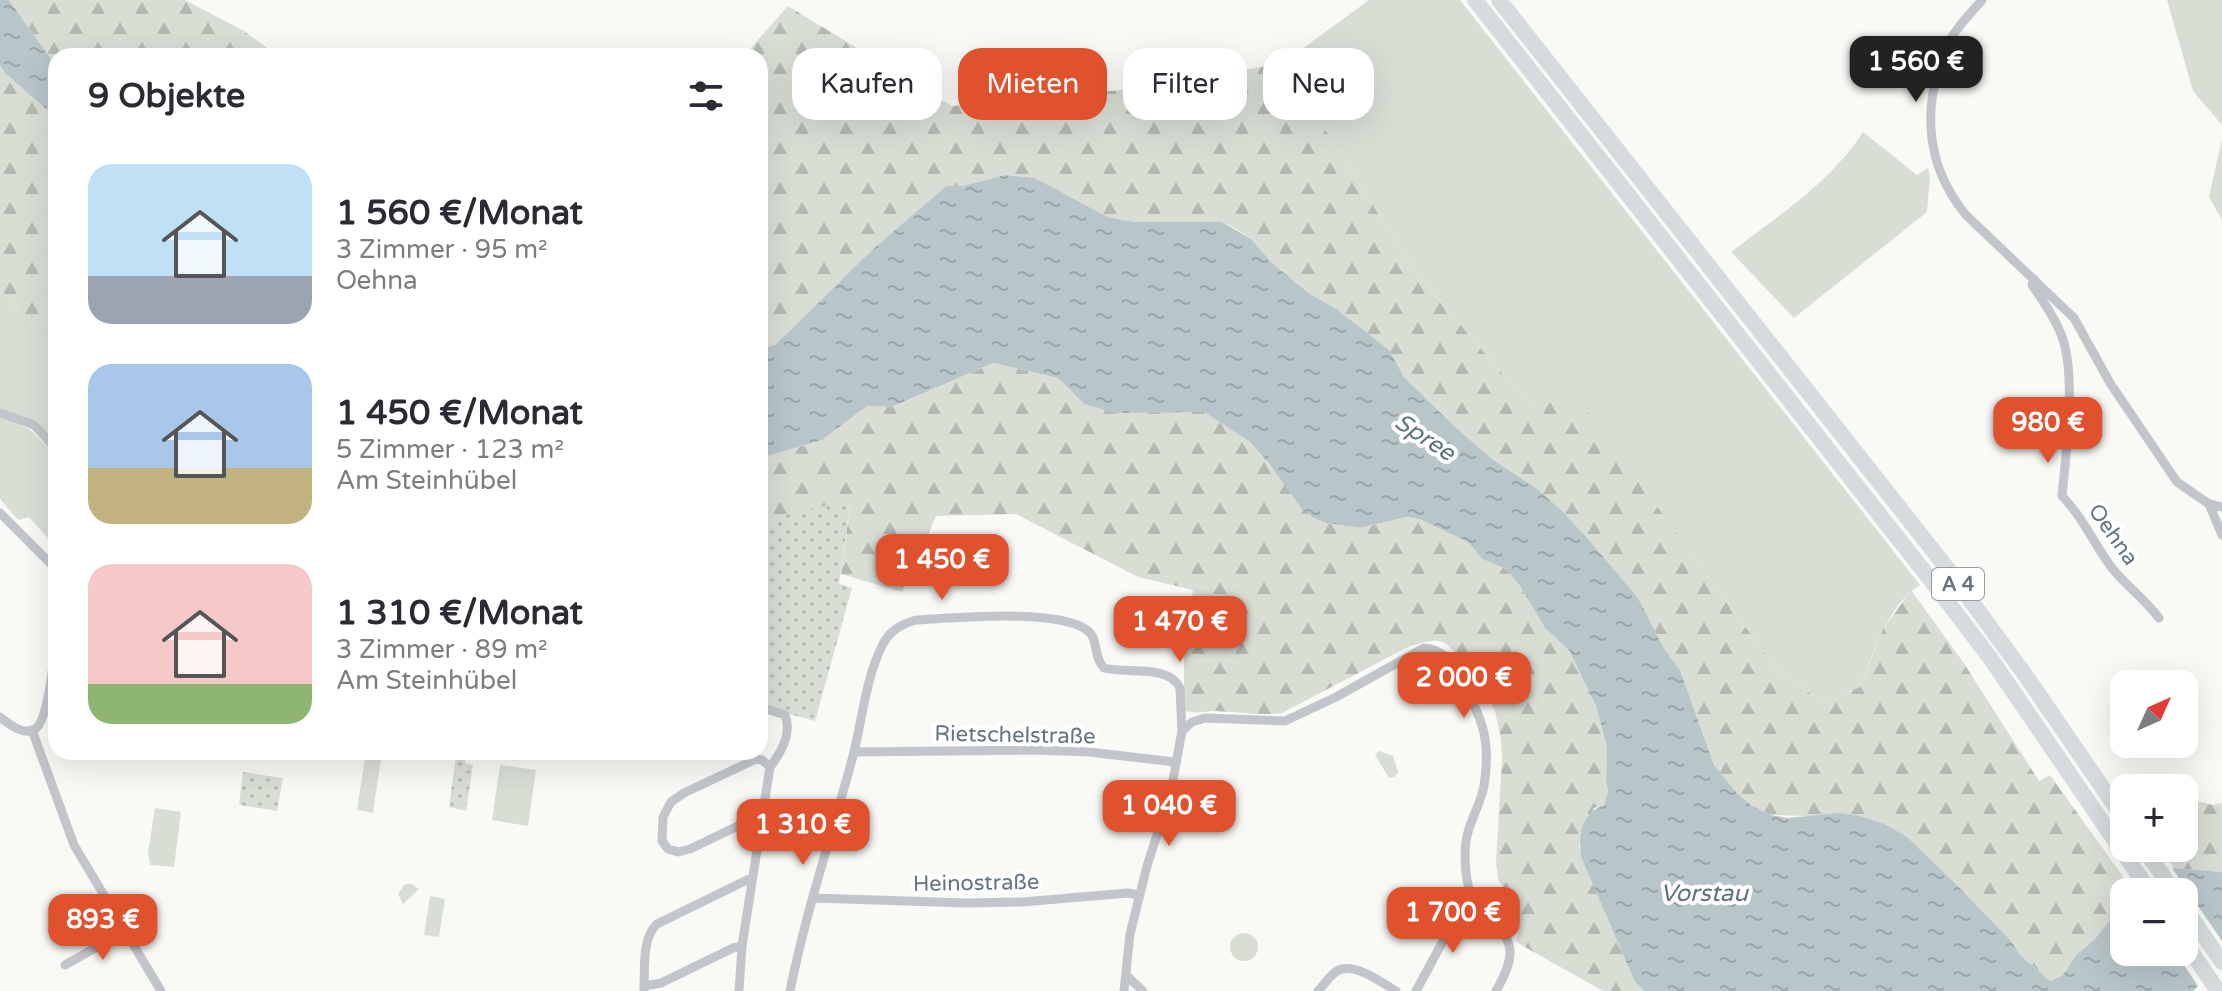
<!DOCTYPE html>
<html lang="de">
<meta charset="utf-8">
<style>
:root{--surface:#fff;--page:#f7f7f7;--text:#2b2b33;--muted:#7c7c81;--accent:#e0512e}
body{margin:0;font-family:"Varela Round",sans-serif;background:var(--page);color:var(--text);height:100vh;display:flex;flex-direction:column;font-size:30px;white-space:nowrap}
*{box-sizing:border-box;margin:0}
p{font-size:26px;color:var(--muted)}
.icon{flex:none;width:44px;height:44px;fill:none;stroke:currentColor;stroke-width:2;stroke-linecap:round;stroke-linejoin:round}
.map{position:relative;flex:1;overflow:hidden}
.side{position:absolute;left:48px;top:48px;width:720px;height:712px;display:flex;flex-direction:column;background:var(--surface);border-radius:24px;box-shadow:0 8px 32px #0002}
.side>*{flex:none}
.top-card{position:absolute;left:792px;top:48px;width:760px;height:72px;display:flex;gap:16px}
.needle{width:52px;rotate:45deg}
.controls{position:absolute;left:2110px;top:670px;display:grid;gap:16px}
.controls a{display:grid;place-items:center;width:88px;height:88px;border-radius:16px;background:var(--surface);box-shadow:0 8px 32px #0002;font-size:40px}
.price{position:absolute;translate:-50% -68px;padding:0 18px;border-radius:16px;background:var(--accent);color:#fff;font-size:26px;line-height:52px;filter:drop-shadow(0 2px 4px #0008)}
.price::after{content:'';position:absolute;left:50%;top:48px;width:24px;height:18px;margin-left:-12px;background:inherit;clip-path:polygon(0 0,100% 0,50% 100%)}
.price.selected{background:#222;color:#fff}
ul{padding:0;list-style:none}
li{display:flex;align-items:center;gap:24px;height:200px;padding:0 40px}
li span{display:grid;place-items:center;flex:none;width:224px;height:160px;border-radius:24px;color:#555}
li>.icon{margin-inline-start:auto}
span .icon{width:96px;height:96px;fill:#fffc;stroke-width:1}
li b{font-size:34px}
h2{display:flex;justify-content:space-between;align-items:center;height:96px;padding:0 40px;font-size:34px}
.pill{padding:0 28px;border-radius:24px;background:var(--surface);box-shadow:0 8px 32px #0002;font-size:28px;line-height:72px}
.pill.selected{background:var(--accent);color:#fff}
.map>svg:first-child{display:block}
.green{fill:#d9ded5}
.forest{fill:url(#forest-firs)}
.garden{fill:url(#garden-dots)}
.water{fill:url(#water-ripples)}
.pier{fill:#f9f9f6}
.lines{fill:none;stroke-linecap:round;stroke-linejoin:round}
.minor{stroke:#c2c6ca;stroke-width:9}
.motorway{stroke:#d6dbde;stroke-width:16}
.labels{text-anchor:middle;stroke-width:8;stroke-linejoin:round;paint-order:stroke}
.shield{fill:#fff;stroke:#929ea7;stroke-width:2}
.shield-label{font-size:20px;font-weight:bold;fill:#647581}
.street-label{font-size:22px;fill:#647581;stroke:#fff}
.water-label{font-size:24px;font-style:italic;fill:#5f747b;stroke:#fff}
</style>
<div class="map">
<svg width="2222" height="991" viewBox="0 0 2222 991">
<defs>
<pattern id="forest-firs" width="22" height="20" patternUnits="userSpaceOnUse" patternTransform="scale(2)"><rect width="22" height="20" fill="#d9ded5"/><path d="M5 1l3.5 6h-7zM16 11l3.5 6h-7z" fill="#b4b9b2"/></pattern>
<pattern id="garden-dots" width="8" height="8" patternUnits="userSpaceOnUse" patternTransform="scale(2)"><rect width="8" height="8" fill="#d9ded5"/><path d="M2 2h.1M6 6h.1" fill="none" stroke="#b4b9b2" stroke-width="1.8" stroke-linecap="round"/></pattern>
<pattern id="water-ripples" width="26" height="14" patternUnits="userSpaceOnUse" patternTransform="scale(2)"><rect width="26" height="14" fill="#b9c6c9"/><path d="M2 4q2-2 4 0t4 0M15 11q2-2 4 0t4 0" fill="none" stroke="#9aa5a9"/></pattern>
</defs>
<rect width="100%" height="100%" fill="#f9f9f6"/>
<path class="green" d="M 1369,0 L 1460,0 L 1920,585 C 1888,604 1873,654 1860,687 L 1824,703 L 1777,670 L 1582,405 L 1526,401 L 1415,272 L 1283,63 Z
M 2167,0 L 2222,0 L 2222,125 L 2193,91 Z
M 1863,132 L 1917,175 L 1928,168 L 1930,176 L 1927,212 L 1794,318 L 1731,252 C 1777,217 1831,182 1863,132 Z
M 2222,139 L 2222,220 L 2209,197 Z
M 0,288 L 56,358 L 56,443 L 36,422 L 0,409 Z
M 0,417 L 29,429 L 56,455 L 56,547 L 29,517 L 18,520 L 0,499 Z
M 1379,751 L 1393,756 L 1398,772 L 1395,777 L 1389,778 L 1375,755 Z
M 366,752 L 382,752 L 373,813 L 357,810 Z
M 500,765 L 536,770 L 528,826 L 492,820 Z
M 155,808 L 181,812 L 174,867 L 150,865 L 148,852 Z
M 405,884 L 412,884 L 419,889 L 403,904 L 398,894 Z
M 430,896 L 445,899 L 439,937 L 424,935 Z
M1230 947a14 14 0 1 1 28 0a14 14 0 1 1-28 0Z"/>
<path class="forest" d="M 9,0 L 185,0 L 244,31 L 278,56 L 56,56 L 56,66 Z
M 788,6 L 952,106 L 1141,88 L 1283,63 L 1415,272 L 1526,401 L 1582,404 L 1777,670 L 1824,703 L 1860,687 L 1883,629 L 1911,590 L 1963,662 L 2039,781 L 2050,775 L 2134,892 L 2124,892 L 2124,903 L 2094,940 L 2076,955 L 2063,975 L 2050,981 L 2019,954 L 2011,941 L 1956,884 L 1905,836 L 1807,816 L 1771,815 L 1752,806 L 1737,793 L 1714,765 L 1680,670 L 1665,650 L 1638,598 L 1595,547 L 1536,488 L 1492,459 L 1452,424 L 1404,377 L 1389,350 L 1338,310 L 1310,294 L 1273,264 L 1251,239 L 1233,227 L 1222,222 L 1134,222 L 1108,217 L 1035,178 L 1005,175 L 963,186 L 946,186 L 873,249 L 775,345 L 760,349 L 760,56 L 744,56 Z
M 0,65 L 5,73 L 56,118 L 56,358 L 0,288 Z
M 993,363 L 1058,378 L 1084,404 L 1204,412 L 1250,442 L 1314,518 L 1326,523 L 1362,528 L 1406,517 L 1419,519 L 1468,542 L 1482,559 L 1506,569 L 1520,586 L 1545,628 L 1569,650 L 1596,706 L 1607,747 L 1606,781 L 1608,792 L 1604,805 L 1594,808 L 1579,844 L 1581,857 L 1635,981 L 1645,991 L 1603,991 L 1516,942 L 1520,920 L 1511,898 L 1498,880 L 1496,862 L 1502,759 L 1501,739 L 1495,711 L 1471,661 L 1463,663 C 1445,637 1438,637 1408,647 L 1282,713 C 1259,716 1239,712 1216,711 C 1205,711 1194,715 1184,710 L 1184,657 L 1193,590 L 1138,577 L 1016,514 L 936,516 L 902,592 L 841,574 L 850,506 L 793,512 L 760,524 L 760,458 L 822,440 L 867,406 L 893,407 Z
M 2184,798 L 2213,805 L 2222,803 L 2222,872 L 2174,868 L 2160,848 L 2184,848 Z"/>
<path class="garden" d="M 835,504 L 850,505 L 839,584 L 852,588 L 815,721 L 760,706 L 760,524 L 793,512 Z
M 456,756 L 466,757 L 465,763 L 473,765 L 466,811 L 449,807 Z
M 243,772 L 283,778 L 277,811 L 239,805 Z"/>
<path class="water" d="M 0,0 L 9,0 L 56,66 L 56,118 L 5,73 L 0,65 Z
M 1005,175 L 1035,178 L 1108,217 L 1134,222 L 1222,222 L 1251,239 L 1273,264 L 1310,294 L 1338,310 L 1389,350 L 1404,377 L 1452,424 L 1492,459 L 1536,488 L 1563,512 L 1595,547 L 1638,598 L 1665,650 L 1680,670 L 1714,765 L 1737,793 L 1752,806 L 1771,815 L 1787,818 L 1839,813 L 1860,816 L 1884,824 L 1906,836 L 1956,884 L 2011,941 L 2019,954 L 2050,981 L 2063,975 L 2076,955 L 2094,940 L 2124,903 L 2124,952 L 2184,952 L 2184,892 L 2147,884 L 2174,868 L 2222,872 L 2222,972 L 2208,975 L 2193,991 L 1645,991 L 1635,982 L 1581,857 C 1578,836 1581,813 1604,805 L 1608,792 L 1606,781 L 1607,747 L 1596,706 L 1569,650 L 1545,628 L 1520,586 L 1506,569 L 1482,559 L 1468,542 L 1419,519 L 1406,517 L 1361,528 L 1326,523 L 1314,518 L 1302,509 L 1270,465 L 1250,442 L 1204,412 L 1116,413 L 1084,404 L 1058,378 L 993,363 L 892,407 L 867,406 L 822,440 L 760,458 L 760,349 L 775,345 L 873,249 L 946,186 L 963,186 Z"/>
<path class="pier" d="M 2170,865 L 2222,941 L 2222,976 L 2210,979 L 2200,989 L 2175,952 L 2184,952 L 2184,892 L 2134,892 L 2144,881 Z"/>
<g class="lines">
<path class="minor" d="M 1982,0 C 1972,12 1958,25 1951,39 C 1921,99 1923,163 1966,215 L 2074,318 L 2110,383 L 2177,482 L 2209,504 L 2222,507
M 2034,279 L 2032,285 C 2043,301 2054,316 2061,334 C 2077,373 2066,453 2062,496 C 2085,520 2093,543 2112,568 C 2126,586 2145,599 2159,618
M 0,413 L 34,425 L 56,449
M 2209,504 L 2222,535
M 0,513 L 56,569
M 0,717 C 9,724 23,736 35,729 C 48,722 54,657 56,641
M 32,730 L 74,845 L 161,991
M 854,752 L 1034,750 L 1089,752 L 1175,762
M 765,813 L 690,849 L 678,852 L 668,849 L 662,841 L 663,817 L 671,802 L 684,793 L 756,759 L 762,760 L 770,767
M 813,898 L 967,903 L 1022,902 L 1128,893 L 1139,895
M 65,965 L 125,931
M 1126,975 L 1143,991
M 644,986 C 645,966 642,938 657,924 L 753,877
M 644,991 L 644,986 L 661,983 L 733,948 L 742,946
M 739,991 L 742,946 L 770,767 C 781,753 792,733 785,715 L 760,707
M 790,991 C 806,911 832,834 853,756 C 862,721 866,676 883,644 C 890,630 902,624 916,620 C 955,618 1057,608 1087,630 C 1099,639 1093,657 1104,668 C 1126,674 1169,664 1180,688 L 1182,731
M 1124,991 L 1130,934 L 1147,866 L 1171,791 L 1182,731 L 1192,722 L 1205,718 L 1285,721 L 1336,697 L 1424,648 C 1445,650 1453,663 1462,681 C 1483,720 1491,741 1484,786 C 1481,802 1472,817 1468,832 C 1463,849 1465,876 1470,893 C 1473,904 1480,909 1488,916 C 1518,942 1514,959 1496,991
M 1318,991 C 1325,984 1332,971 1342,969 C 1359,965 1382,983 1396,991
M 1416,991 L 1455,919 L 1476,905"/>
<path class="motorway" d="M 1475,0 L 1930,579 L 1991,659 L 2150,892
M 1499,0 L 1943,563 L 2026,676 L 2124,819
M 2144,848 L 2174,892
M 2184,907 L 2222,962
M 2184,941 L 2218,991"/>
</g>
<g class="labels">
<rect class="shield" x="1932" y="568" width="52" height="32" rx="6"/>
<g class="shield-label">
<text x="1958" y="591">A 4</text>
</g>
<g class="street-label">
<text transform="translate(2114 534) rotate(55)" y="8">Oehna</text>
<text transform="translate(1015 734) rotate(1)" y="8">Rietschelstraße</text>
<text transform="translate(976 882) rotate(-1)" y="8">Heinostraße</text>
</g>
<g class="water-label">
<text transform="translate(1425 437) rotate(33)" y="8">Spree</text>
<text x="1704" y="901">Vorstau</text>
</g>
</g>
</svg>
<div class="controls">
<a><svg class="needle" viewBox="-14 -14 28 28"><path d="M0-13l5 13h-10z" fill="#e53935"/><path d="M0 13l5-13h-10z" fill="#7c7c81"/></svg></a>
<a>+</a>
<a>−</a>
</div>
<b class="price selected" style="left:1916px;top:104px">1 560 €</b>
<b class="price" style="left:2048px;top:465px">980 €</b>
<b class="price" style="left:942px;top:602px">1 450 €</b>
<b class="price" style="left:1180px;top:664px">1 470 €</b>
<b class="price" style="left:1464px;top:720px">2 000 €</b>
<b class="price" style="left:1169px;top:848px">1 040 €</b>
<b class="price" style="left:803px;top:867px">1 310 €</b>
<b class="price" style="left:1453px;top:955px">1 700 €</b>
<b class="price" style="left:103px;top:962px">893 €</b>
<div class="top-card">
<a class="pill">Kaufen</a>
<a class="pill selected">Mieten</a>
<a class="pill">Filter</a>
<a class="pill">Neu</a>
</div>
<section class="side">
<h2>9 Objekte<svg class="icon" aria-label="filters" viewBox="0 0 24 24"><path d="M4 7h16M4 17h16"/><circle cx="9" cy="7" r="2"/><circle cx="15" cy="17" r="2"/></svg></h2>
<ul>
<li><span style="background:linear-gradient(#bfe0f5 70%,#9aa5b1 0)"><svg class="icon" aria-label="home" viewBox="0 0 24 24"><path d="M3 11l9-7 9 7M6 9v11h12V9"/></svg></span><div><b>1 560 €/Monat</b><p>3 Zimmer · 95 m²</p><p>Oehna</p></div></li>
<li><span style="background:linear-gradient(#a9c7e8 65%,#c2b280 0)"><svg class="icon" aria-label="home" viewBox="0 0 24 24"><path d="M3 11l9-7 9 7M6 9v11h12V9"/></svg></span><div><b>1 450 €/Monat</b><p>5 Zimmer · 123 m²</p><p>Am Steinhübel</p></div></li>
<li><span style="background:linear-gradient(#f6c9c9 75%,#8fb573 0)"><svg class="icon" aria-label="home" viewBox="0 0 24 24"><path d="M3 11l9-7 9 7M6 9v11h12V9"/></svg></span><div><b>1 310 €/Monat</b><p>3 Zimmer · 89 m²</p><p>Am Steinhübel</p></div></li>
</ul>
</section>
</div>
